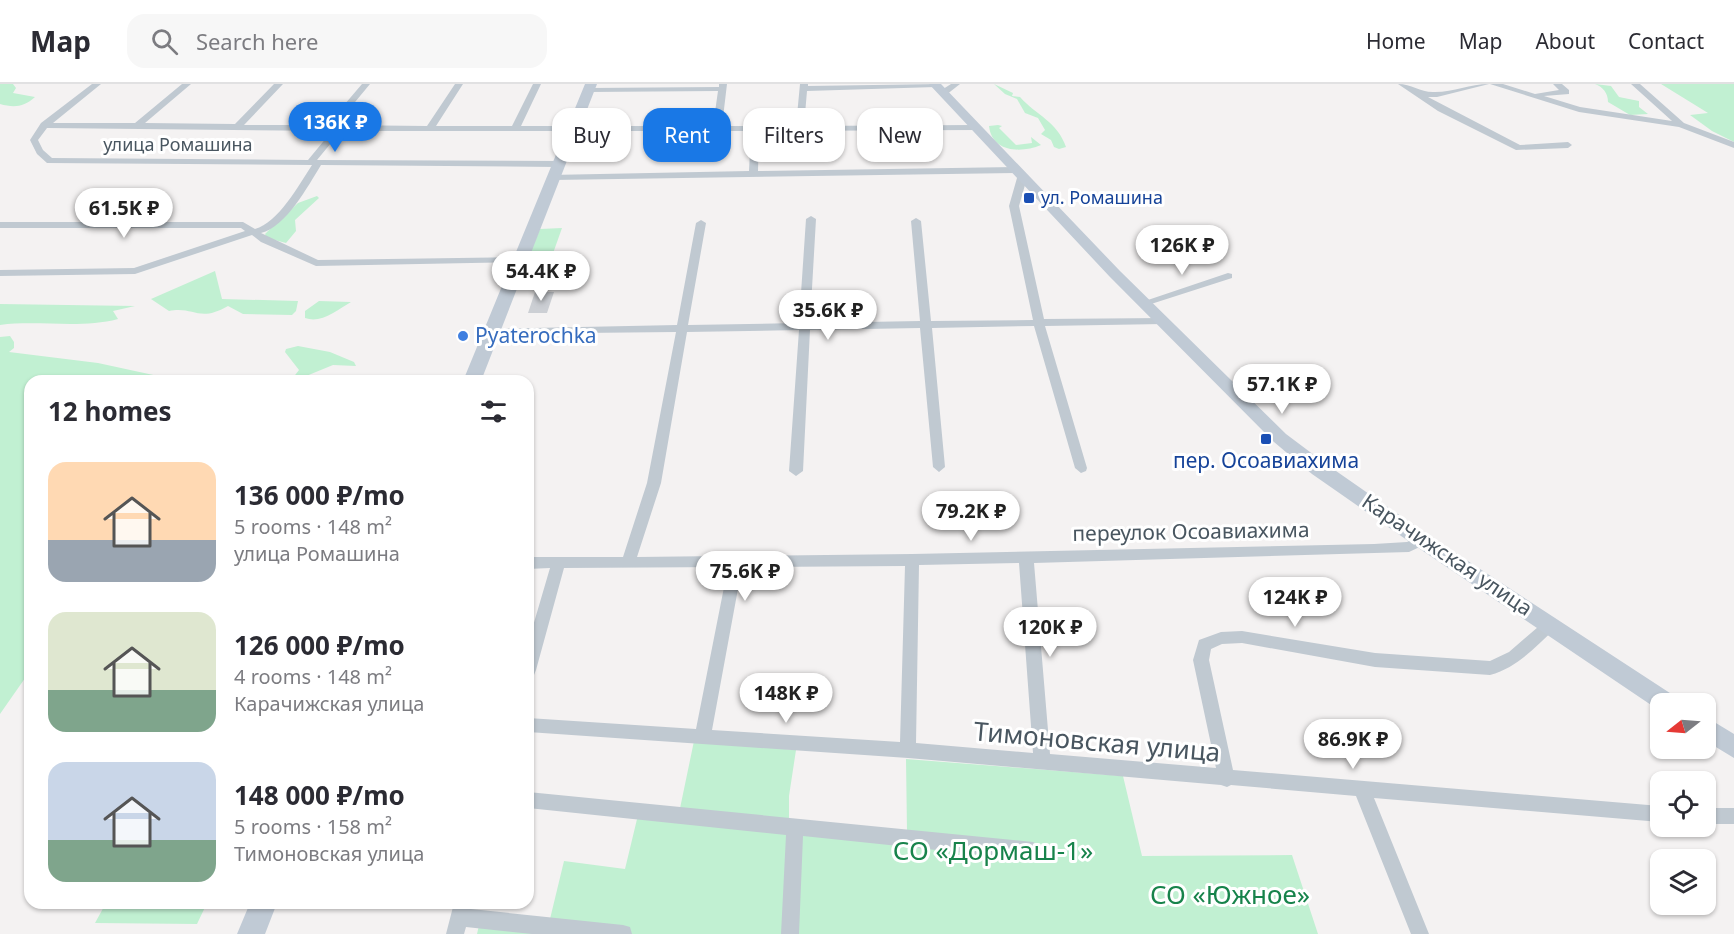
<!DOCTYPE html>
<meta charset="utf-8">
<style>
:root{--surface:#fff;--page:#f7f7f7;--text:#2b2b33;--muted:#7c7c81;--line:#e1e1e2;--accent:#1978e6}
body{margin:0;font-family:"Noto Sans",sans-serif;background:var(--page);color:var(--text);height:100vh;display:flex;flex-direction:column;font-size:22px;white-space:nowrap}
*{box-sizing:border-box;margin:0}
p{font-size:20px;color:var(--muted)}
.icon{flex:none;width:33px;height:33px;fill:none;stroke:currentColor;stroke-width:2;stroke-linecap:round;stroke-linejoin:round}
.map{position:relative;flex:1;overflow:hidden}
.drawer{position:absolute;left:24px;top:291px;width:510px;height:534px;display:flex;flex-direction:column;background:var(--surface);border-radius:18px;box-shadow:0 2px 4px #0004}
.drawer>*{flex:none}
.top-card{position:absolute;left:552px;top:24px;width:570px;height:54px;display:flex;gap:12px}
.needle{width:39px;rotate:253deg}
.fabs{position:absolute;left:1650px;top:609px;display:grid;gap:12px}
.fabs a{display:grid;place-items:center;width:66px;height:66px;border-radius:12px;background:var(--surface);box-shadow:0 2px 4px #0004;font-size:30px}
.price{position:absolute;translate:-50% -51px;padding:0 14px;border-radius:21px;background:#fff;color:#222;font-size:20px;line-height:39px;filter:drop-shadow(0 2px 3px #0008)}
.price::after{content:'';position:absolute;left:50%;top:36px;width:18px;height:14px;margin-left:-9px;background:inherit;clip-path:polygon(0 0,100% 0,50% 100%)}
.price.selected{background:var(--accent);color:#fff}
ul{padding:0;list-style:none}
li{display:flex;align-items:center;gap:18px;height:150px;padding:0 24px}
li span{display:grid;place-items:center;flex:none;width:168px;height:120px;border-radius:18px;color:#555}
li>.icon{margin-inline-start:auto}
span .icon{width:72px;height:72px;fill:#fffc;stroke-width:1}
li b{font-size:26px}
h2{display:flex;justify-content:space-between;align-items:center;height:72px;padding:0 24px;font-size:26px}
.pill{padding:0 21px;border-radius:18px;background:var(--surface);box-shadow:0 2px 4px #0004;font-size:21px;line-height:54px}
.pill.selected{background:var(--accent);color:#fff}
header{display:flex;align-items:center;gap:36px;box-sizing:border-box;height:84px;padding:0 30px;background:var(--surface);border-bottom:2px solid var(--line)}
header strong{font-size:28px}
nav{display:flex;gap:33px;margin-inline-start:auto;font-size:21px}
.search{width:420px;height:54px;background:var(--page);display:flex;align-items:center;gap:15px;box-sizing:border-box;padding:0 21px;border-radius:18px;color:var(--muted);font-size:22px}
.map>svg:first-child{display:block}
.green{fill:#c1f0d2}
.building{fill:#cccfd4}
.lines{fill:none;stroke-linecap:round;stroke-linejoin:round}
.street{fill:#c0c9d1;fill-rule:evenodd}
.secondary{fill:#c0cad5;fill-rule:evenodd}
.transit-dot{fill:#1a4fb4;stroke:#fff;stroke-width:2}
.shop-dot{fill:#3f7fe0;stroke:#fff;stroke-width:2}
.labels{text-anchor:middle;stroke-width:6;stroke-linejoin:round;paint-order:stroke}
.far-street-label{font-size:18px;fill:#495660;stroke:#fff}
.far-transit-label{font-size:18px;fill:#164399;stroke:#fff;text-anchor:start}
.shop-label{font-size:21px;fill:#366cbe;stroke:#fff;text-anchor:start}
.transit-label{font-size:21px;fill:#164399;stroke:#fff}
.street-label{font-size:21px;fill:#495660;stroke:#fff}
.near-street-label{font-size:26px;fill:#495660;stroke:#fff}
.near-park-label{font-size:26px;fill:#17834b;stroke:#fff}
</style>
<header>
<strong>Map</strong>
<div class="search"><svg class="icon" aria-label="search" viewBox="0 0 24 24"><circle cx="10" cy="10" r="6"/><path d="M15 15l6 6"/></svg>Search here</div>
<nav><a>Home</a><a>Map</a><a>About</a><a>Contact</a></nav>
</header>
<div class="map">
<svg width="1734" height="850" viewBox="0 0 1734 850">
<rect width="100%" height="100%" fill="#f4f2f2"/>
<path class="green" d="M 0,0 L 13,0 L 16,4 L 13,9 L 35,13 C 24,23 14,24 0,20 Z
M 994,0 L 1013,9 L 1012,12 L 1020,13 C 1037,32 1057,37 1066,63 L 1059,65 L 1054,63 L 1051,56 L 1041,50 L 1045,46 L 1038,34 L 1025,29 L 1017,15 L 1005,10 Z
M 1595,0 L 1611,2 L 1619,13 L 1639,17 L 1639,23 L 1648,30 L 1630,31 L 1608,18 C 1608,9 1603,3 1595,0 Z
M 1661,0 L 1734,0 L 1734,58 L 1712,47 L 1690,31 L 1708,29 Z
M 998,41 L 1002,42 L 999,44 L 1016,61 L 1032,59 L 1031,53 L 1041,61 C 1022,69 992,69 989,42 Z
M 317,112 L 319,114 L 295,136 L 296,147 L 286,159 L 267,154 L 265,150 L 268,147 L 298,119 Z
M 562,144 L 551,175 L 528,174 L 540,145 Z
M 215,187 L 222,215 L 298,217 L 296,227 L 292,231 L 243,230 L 228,222 C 199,239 194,222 169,227 L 151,215 Z
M 319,217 L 351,218 C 337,226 321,240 305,234 L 305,227 Z
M 0,220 L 135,222 L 113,227 L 118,235 C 81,245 38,236 0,241 Z
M 10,252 L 14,258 L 14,264 L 9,268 L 98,279 L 181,297 L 30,297 L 30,587 L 0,630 L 0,253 Z
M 298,262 L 330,268 L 354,278 L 356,282 L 333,281 L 294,297 L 285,297 L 292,295 L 299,286 L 285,268 L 286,265 Z
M 694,657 L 796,666 L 789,712 L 789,737 L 907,747 L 906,675 L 1123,692 L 1142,772 L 1292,771 L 1318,850 L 477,850 L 482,828 L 550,835 L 564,777 L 625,785 L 638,731 L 678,734 Z
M 106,819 L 207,819 L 197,840 L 95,839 Z"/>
<path class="building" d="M 535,208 L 554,208 L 547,229 L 528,229 Z"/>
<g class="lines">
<path class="street" d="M 92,0 L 101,0 L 53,39 L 135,39 L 182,0 L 191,0 L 145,39 L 235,40 L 274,0 L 283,0 L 244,41 L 327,41 L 362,0 L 370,0 L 336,41 L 427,42 L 455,0 L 463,0 L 436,42 L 512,42 L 533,0 L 541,0 L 521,42 L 713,42 L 718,7 L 589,8 L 585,6 L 589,4 L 719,3 L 719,0 L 727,0 L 722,42 L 796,42 L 800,0 L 808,0 L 808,2 L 939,0 L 936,3 L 807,7 L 804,42 L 974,41 L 978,44 L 977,46 L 759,47 L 758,87 L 1015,83 L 1020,86 L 1015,89 L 553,96 L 550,95 L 550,91 L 749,87 L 751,47 L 341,47 L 317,76 L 558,77 L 563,80 L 558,83 L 321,81 C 308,102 286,143 261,149 L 318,176 L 521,173 L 526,176 L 525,178 L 316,182 L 261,158 L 252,151 L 135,190 L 0,192 L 0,186 L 134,184 L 245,147 L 241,144 L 0,144 L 0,138 L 243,138 L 255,145 C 278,139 299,101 312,81 L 47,79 L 37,70 L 30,56 L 41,39 ZM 47,44 L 332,47 L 308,76 L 52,74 L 43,66 L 38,56 Z
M 951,0 L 960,0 L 946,11 L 940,11 L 940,7 Z
M 1398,0 C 1412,0 1421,9 1435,8 C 1454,8 1470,0 1489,0 L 1437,13 L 1428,13 L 1520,61 L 1568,58 L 1572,61 L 1568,64 L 1516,66 L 1438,27 Z
M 1490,0 L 1503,0 L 1535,10 L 1559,6 L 1553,0 L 1562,0 L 1569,6 L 1569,10 L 1544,12 L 1580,23 L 1672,37 L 1631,0 L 1640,0 L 1684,39 L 1734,58 L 1734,64 L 1679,43 L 1579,28 Z
M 1022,91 L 1027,94 L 1019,122 L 1044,235 L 1163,234 L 1169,237 L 1163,240 L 1045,242 L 1087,384 L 1086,387 L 1081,389 L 1075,384 L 1034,242 L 932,244 L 945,383 L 939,388 L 933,383 L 920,244 L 810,246 L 803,387 L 796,392 L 789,387 L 799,246 L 687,248 L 661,399 L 637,473 L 912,470 L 1374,460 L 1407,458 L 1421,451 L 1426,452 L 1428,456 L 1426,460 L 1409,468 L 1034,479 L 1050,670 L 1216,684 L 1193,576 L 1199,556 L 1221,548 L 1242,547 L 1375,569 L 1490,577 L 1509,568 L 1545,537 L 1550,535 L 1555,537 L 1557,541 L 1555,545 C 1534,564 1518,583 1490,591 L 1375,583 L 1242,559 L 1222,560 L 1211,565 L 1209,576 L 1233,686 L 1660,722 L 1660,738 L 1374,714 L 1429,850 L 1411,850 L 1356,712 L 1231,701 L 1227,703 L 1221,701 L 908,674 L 528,648 L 528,634 L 696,645 L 728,483 L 564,484 L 536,586 L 534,591 L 528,593 L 528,559 L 550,484 L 528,485 L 528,473 L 623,473 L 647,399 L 676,248 L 493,250 L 487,247 L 489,245 L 677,241 L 696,139 L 701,136 L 706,139 L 688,241 L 799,239 L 806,135 L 811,132 L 816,135 L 810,239 L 920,237 L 911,137 L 916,134 L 921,137 L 931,237 L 1033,236 L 1009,122 L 1017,94 ZM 1019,479 L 1033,669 L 916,659 L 919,481 ZM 905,482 L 900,658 L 712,646 L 742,483 Z
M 1228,189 L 1232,190 L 1232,194 L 1148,221 L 1144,222 L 1139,219 Z
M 528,708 L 1033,758 L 1039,761 L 1042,767 L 1039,773 L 1033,776 L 803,752 L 799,850 L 781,850 L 786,751 L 528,724 Z
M 1706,724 L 1734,724 L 1734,740 L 1706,740 Z
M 454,819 L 472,819 L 471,825 L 623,841 L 630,843 L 632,850 L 532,850 L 466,843 L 464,850 L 446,850 Z"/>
<path class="secondary" d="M 585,0 L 597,0 L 481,297 L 463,297 Z
M 929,0 L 941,0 L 1120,187 L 1286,350 L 1326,380 L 1428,451 L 1676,613 L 1679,620 L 1660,620 L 1660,627 L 1414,461 L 1312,390 L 1274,358 L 1110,193 Z
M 1706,633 L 1734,650 L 1734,674 L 1706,657 Z
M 250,819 L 277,819 L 265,850 L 237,850 Z"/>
</g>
<g class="transit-dot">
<rect x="1023" y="108" width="12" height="12" rx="3"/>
<rect x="1260" y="349" width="12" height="12" rx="3"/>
</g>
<circle class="shop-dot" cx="463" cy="252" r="6"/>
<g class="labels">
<g class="far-street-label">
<text x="178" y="67">улица Ромашина</text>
</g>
<g class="far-transit-label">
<text x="1041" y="120">ул. Ромашина</text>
</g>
<g class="shop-label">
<text x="475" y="259">Pyaterochka</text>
</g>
<g class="transit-label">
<text x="1266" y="384">пер. Осоавиахима</text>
</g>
<g class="street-label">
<text transform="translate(1191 448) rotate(-1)" y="7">переулок Осоавиахима</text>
<text transform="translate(1447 471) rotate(34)" y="7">Карачижская улица</text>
</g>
<g class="near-street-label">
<text transform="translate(1097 658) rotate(5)" y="9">Тимоновская улица</text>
</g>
<g class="near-park-label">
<text x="993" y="776">СО «Дормаш-1»</text>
<text x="1230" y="820">СО «Южное»</text>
</g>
</g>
</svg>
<div class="fabs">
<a><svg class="needle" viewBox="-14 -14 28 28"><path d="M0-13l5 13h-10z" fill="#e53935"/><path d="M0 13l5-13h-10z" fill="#7c7c81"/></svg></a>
<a><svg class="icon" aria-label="locate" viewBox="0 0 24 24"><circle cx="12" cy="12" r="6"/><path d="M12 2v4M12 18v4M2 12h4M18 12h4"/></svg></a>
<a><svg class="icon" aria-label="layers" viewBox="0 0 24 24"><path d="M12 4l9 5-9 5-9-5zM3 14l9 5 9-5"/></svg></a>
</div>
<b class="price selected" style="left:335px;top:69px">136K ₽</b>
<b class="price" style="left:124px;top:155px">61.5K ₽</b>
<b class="price" style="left:1182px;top:192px">126K ₽</b>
<b class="price" style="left:541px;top:218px">54.4K ₽</b>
<b class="price" style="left:828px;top:257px">35.6K ₽</b>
<b class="price" style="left:1282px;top:331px">57.1K ₽</b>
<b class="price" style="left:971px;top:458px">79.2K ₽</b>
<b class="price" style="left:745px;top:518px">75.6K ₽</b>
<b class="price" style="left:1295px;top:544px">124K ₽</b>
<b class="price" style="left:1050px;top:574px">120K ₽</b>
<b class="price" style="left:786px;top:640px">148K ₽</b>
<b class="price" style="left:1353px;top:686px">86.9K ₽</b>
<div class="top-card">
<a class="pill">Buy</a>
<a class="pill selected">Rent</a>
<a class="pill">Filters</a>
<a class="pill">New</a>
</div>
<section class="drawer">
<h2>12 homes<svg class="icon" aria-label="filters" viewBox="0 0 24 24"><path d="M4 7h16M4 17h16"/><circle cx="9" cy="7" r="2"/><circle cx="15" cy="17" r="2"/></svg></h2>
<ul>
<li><span style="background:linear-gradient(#ffd9b3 65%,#9aa5b1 0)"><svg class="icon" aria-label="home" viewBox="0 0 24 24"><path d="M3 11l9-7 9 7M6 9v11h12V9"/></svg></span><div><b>136 000 ₽/mo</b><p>5 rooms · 148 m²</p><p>улица Ромашина</p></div></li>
<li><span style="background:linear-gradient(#dfe7d0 65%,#7fa58c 0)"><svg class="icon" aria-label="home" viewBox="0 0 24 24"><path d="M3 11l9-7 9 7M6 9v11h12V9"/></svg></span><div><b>126 000 ₽/mo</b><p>4 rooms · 148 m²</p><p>Карачижская улица</p></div></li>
<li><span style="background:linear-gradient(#c9d6e8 65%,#7fa58c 0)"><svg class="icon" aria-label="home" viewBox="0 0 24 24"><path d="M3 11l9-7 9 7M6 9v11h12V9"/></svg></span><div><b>148 000 ₽/mo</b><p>5 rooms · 158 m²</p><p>Тимоновская улица</p></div></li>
</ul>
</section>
</div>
